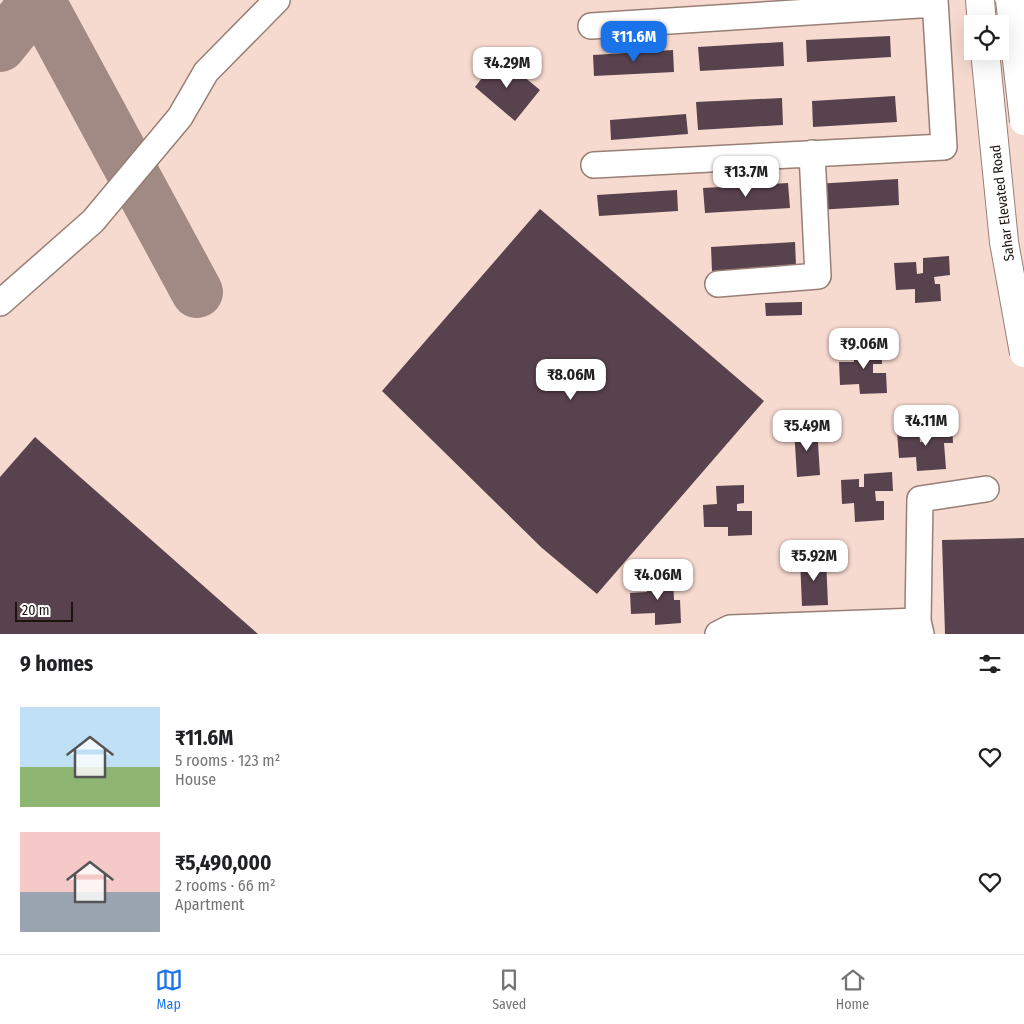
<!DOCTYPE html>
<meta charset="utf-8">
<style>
:root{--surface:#fff;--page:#f6f6f6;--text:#202124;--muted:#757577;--line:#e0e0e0;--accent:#1a73e8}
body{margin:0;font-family:"Fira Sans Condensed",sans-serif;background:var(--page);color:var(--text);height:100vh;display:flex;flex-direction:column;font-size:19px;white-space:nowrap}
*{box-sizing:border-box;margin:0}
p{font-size:16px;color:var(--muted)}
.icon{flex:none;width:28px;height:28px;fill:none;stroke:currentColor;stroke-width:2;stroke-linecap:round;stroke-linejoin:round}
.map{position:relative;height:634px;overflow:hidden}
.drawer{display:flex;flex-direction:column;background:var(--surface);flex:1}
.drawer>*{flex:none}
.buttons{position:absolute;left:964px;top:15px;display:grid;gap:10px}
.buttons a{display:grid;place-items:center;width:45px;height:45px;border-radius:0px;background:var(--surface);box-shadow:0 5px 20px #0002;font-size:25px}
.scale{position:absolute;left:15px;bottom:12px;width:58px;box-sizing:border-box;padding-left:5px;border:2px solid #1c130f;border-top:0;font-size:14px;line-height:18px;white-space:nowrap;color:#1c130f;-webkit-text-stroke:4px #fff;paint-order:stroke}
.price{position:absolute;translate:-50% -42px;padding:0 11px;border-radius:10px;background:#fff;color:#222;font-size:16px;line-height:32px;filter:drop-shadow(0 1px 2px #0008)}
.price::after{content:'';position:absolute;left:50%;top:30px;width:15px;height:11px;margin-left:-8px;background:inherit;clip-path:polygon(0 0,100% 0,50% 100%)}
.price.selected{background:var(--accent);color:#fff}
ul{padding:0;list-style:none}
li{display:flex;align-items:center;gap:15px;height:125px;padding:0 20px}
li span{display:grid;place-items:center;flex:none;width:140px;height:100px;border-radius:0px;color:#555}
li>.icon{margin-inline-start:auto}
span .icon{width:60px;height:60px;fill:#fffc;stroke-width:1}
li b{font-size:21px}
h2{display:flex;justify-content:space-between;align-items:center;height:60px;padding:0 20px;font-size:21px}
.menu{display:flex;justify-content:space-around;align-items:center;height:70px;border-top:1px solid var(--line);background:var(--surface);font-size:14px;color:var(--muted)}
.menu a{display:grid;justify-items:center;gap:2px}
.menu .selected{color:var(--accent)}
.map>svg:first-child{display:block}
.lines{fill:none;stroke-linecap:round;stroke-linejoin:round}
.taxiway{stroke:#a08a83;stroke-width:52}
.building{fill:#58424d}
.minor-casing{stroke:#987f75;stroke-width:28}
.major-casing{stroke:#987f75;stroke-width:30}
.minor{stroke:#fff;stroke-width:25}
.major{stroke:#fff;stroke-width:28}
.major-bridge-casing{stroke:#987f75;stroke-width:30;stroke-linecap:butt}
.major-bridge{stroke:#fff;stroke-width:28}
.labels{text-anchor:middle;stroke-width:5;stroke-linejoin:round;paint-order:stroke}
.street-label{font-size:14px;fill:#1c130f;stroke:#fff}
</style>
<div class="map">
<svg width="1024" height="634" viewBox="0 0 1024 634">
<rect width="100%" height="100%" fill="#f6d9cf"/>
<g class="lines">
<path class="taxiway" d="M 39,0 L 197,292
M 0,46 L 37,0"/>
</g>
<path class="building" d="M 890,36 L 891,57 L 807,62 L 806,40 Z
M 783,42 L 784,66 L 700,71 L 698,47 Z
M 673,50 L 674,72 L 594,76 L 593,55 Z
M 499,56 L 540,90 L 515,121 L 475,87 Z
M 895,96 L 897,122 L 813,127 L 812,101 Z
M 782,98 L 783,125 L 698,130 L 696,102 Z
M 686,114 L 688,134 L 611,140 L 610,120 Z
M 898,179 L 899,205 L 817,210 L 815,184 Z
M 788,183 L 790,208 L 705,213 L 703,188 Z
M 677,190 L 678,211 L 599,216 L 597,195 Z
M 540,209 L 764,401 L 597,594 L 542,548 L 382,391 Z
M 795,242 L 796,266 L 712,271 L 711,247 Z
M 949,256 L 950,275 L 934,277 L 935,284 L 940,284 L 941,301 L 915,303 L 915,289 L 896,290 L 894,263 L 916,262 L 917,274 L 923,273 L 923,258 Z
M 802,302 L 802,315 L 766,316 L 765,303 Z
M 881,344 L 882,364 L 873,364 L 873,373 L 886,373 L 887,393 L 860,394 L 859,384 L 840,385 L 839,362 L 854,362 L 853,345 Z
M 952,424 L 953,443 L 944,443 L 946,469 L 917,471 L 916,457 L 899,458 L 897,432 L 919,431 L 920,442 L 928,442 L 927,426 Z
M 817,428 L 820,475 L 797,477 L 794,429 Z
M 35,437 L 80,477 L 258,634 L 0,634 L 0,477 Z
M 892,472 L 893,491 L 875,491 L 876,501 L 884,501 L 884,520 L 855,522 L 854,503 L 842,504 L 841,480 L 859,479 L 859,487 L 864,487 L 864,474 Z
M 744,485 L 744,503 L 737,504 L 737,511 L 752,511 L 752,535 L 728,536 L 728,527 L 704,527 L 703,505 L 717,504 L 716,486 Z
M 1024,538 L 1024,634 L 945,634 L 942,540 Z
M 826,558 L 828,605 L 802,606 L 800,559 Z
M 673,576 L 674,600 L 680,600 L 681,623 L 655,625 L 655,613 L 631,614 L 630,593 L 647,592 L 647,577 Z"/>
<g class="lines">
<defs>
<path id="minor" d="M 591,26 L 935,4
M 594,165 L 944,147 L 935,0
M 718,284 L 818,276 L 812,153
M 0,303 L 93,221 L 180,117 L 206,72 L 277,0
M 718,634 L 730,628 L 918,621
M 921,634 L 918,621 L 920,499 L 986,489"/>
<path id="major" d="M 980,0 L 982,24"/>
</defs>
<use href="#minor" class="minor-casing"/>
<use href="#major" class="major-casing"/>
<use href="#minor" class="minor"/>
<use href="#major" class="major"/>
<defs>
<path id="major-bridge" d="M 1010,0 L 1024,121
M 985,51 L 1004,242 L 1024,353"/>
</defs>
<use href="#major-bridge" class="major-bridge-casing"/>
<use href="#major-bridge" class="major-bridge"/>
</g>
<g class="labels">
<g class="street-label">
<text transform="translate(1002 203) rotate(-97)" y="5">Sahar Elevated Road</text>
</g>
</g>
</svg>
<div class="buttons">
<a><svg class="icon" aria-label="locate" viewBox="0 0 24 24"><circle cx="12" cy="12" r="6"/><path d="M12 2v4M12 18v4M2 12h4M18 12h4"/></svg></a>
</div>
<div class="scale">20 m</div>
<b class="price selected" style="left:634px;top:63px">₹11.6M</b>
<b class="price" style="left:507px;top:89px">₹4.29M</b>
<b class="price" style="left:746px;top:198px">₹13.7M</b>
<b class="price" style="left:864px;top:370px">₹9.06M</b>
<b class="price" style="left:571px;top:401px">₹8.06M</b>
<b class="price" style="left:926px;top:447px">₹4.11M</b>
<b class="price" style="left:807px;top:452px">₹5.49M</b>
<b class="price" style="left:814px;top:582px">₹5.92M</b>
<b class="price" style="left:658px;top:601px">₹4.06M</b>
</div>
<section class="drawer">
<h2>9 homes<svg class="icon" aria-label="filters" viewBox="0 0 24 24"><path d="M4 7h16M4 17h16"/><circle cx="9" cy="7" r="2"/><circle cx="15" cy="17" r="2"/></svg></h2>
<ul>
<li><span style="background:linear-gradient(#bfe0f5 60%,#8fb573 0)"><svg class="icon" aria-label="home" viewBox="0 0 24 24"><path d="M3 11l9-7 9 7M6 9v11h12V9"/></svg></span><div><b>₹11.6M</b><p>5 rooms · 123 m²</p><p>House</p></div><svg class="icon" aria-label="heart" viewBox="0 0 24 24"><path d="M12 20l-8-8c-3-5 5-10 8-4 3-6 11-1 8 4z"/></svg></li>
<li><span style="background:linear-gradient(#f6c9c9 60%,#9aa5b1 0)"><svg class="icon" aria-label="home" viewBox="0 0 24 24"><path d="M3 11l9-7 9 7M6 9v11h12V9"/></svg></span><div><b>₹5,490,000</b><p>2 rooms · 66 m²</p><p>Apartment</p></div><svg class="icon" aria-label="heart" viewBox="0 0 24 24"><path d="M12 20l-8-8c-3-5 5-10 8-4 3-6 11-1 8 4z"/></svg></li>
</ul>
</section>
<nav class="menu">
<a class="selected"><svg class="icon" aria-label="map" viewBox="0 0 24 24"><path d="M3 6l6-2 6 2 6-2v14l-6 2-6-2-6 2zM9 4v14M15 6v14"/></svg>Map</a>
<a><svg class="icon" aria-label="saved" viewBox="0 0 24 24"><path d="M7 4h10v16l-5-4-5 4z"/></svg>Saved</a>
<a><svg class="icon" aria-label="home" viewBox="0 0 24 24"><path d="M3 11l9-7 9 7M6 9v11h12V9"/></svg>Home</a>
</nav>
